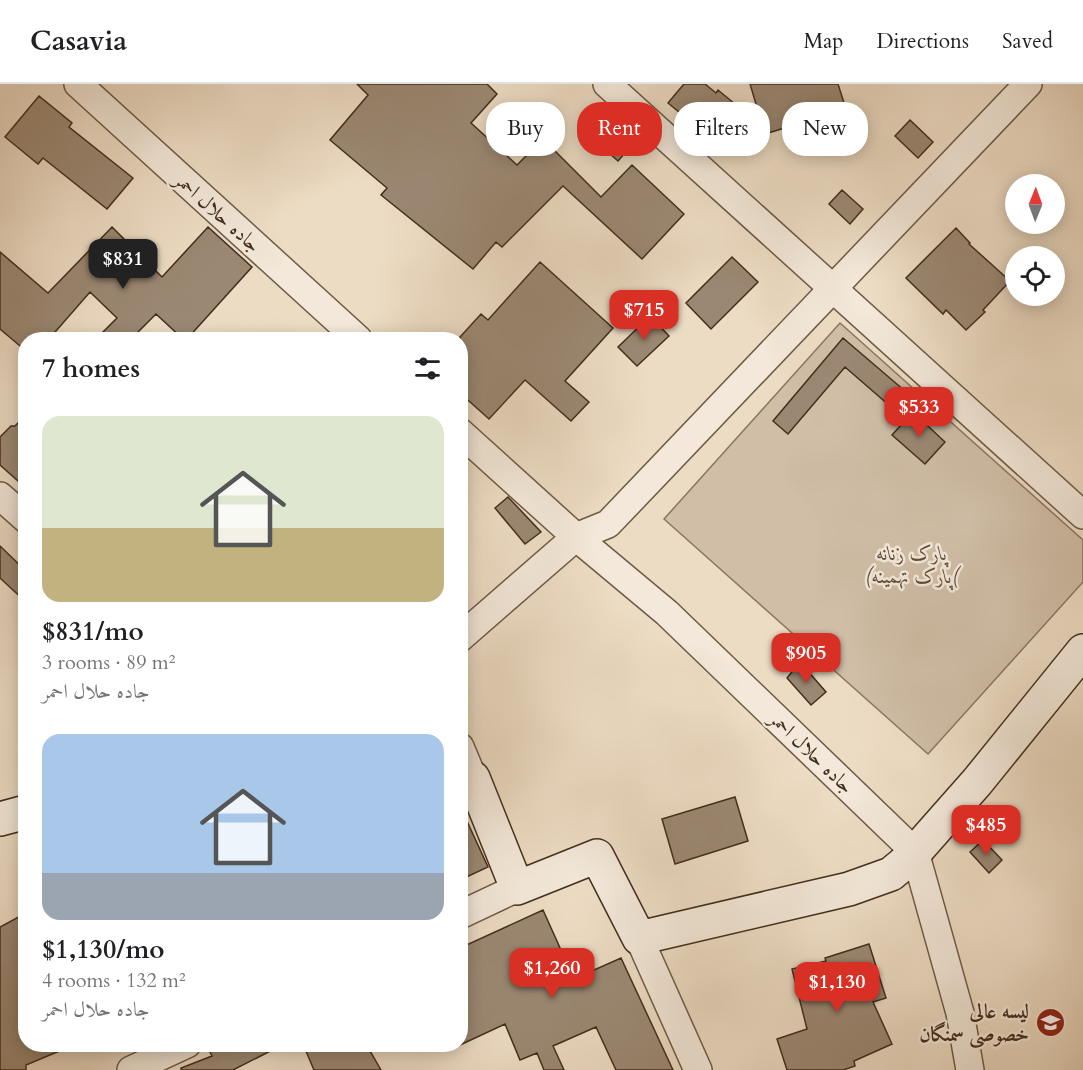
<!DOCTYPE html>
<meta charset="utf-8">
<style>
:root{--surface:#fff;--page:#f6f6f6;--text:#202124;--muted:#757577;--line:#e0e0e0;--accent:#d93025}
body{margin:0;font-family:Cardo,Amiri,serif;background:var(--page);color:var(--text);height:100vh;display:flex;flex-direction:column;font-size:22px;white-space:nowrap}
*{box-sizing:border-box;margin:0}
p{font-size:20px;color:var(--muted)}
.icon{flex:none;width:33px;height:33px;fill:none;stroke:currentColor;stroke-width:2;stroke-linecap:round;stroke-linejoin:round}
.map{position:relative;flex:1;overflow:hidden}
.sheet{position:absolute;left:18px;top:248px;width:450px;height:720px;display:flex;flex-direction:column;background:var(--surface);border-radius:24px;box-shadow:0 3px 15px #0003}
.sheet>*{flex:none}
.banner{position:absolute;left:486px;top:18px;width:507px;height:54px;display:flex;gap:12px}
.needle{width:39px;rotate:1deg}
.tools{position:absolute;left:1005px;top:90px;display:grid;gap:12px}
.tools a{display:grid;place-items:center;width:60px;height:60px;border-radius:50%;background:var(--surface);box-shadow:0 3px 15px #0003;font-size:30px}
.price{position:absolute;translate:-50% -51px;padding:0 14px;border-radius:12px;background:var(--accent);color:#fff;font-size:20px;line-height:39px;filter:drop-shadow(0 2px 3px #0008)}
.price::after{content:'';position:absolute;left:50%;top:36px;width:18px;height:14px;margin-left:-9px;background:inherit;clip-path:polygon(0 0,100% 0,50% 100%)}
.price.selected{background:#222;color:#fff}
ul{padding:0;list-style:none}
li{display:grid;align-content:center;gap:12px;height:318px;padding:0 24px}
li span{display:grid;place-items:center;height:186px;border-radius:18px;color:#555}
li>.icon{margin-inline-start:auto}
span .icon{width:108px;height:108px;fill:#fffc;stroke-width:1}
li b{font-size:26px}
h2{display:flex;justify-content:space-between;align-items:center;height:72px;padding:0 24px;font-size:26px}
.tag{padding:0 21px;border-radius:24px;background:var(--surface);box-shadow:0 3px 15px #0003;font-size:21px;line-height:54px}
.tag.selected{background:var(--accent);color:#fff}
header{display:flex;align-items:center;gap:36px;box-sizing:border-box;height:84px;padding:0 30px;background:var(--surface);border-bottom:2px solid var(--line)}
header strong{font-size:28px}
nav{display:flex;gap:33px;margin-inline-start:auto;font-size:21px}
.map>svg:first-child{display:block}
.green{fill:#d0bea7;stroke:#897662;stroke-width:1.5}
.building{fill:#9b8873;stroke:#422e1c;stroke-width:1.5}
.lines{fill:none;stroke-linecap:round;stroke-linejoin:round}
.street-casing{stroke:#6d5a46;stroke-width:30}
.secondary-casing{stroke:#422e1c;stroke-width:36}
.street{stroke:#f3e8d9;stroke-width:27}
.secondary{stroke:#f3e8d9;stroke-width:33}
.labels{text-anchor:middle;stroke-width:5;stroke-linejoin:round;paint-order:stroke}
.street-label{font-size:20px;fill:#422e1c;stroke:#f3e8d9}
.park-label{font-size:20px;font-style:italic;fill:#5e4b38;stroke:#f3e8d9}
.poi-label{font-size:20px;font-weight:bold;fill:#422e1c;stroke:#f3e8d9;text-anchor:end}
</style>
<header>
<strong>Casavia</strong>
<nav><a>Map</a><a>Directions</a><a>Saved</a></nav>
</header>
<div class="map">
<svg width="1083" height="986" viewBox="0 0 1083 986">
<rect width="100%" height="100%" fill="#eddcc4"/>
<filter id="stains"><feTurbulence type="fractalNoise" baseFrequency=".00333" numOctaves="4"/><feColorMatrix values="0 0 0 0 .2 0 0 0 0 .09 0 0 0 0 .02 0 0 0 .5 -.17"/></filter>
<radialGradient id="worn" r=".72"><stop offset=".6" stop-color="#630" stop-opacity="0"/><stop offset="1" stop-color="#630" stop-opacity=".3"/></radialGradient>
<path class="green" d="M 840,239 L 1083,456 L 1083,498 L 928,670 L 664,435 Z"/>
<path class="building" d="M 357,0 L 487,0 L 497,10 L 471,39 L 517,81 L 543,55 L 601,113 L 632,81 L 684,130 L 642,175 L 563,102 L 502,163 L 496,158 L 473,185 L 381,111 L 387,104 L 330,56 L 368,11 Z
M 684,0 L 705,0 L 716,9 L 718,6 L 735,20 L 705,54 L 689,41 L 691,38 L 668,19 Z
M 750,0 L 838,0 L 846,25 L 765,50 Z
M 39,12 L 72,39 L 69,43 L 133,94 L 107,125 L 43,74 L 38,80 L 5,53 Z
M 615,30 L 640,52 L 618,77 L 593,55 Z
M 910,36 L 933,58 L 918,74 L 895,52 Z
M 842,106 L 863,125 L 850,140 L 829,120 Z
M 112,143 L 162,193 L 208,143 L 252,183 L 187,255 L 183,255 L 156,230 L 131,255 L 96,255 L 117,234 L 90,208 L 49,255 L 26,255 L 26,267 L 0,245 L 0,168 L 48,209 Z
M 956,144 L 970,159 L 969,160 L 1010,197 L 983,226 L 985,228 L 966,246 L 946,226 L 943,230 L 906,194 Z
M 732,173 L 758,198 L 711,245 L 686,219 Z
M 540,178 L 613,244 L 565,297 L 589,318 L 571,337 L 525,296 L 489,335 L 460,309 L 460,253 L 481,230 L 488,236 Z
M 650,232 L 669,252 L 637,282 L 618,263 Z
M 843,254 L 912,313 L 898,329 L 845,283 L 788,350 L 773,337 Z
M 913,328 L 945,358 L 925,380 L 892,351 Z
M 26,331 L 26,404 L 0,381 L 0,353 L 11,342 L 15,342 Z
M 508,413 L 541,448 L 525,460 L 495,424 Z
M 0,462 L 26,487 L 26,518 L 0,494 Z
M 800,578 L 826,608 L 811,621 L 787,594 Z
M 735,713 L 748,757 L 675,780 L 662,735 Z
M 460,722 L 488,783 L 460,796 Z
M 983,756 L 1002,776 L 989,789 L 970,768 Z
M 543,826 L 574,895 L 621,874 L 673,986 L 616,986 L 596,943 L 553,962 L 564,986 L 544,986 L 537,969 L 520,976 L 505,940 L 460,961 L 460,864 Z
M 26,829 L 26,960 L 76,960 L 26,981 L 26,986 L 0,986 L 0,843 Z
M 869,860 L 886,914 L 873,918 L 892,960 L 854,977 L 855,982 L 843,986 L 787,986 L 777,955 L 807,945 L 792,885 L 826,877 L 825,874 Z
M 226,960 L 284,960 L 233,986 L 181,986 L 181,984 L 212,972 L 210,968 Z
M 303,960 L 366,960 L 381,986 L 314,986 Z"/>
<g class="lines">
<defs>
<path id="street" d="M 78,0 L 358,255
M 607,0 L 1083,431
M 460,348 L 576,453 L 667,529 L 915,768 L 960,929 L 970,986
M 0,412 L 26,435
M 460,554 L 576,453 L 608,440 L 1028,0
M 460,663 L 473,694
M 460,831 L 517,804
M 639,854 L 698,986
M 131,986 L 187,960"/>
<path id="secondary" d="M 460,700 L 473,694 L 517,804 L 597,772 L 639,854 L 849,805 L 891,790 L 909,775 L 977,698 L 1083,567
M 0,735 L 26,728"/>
</defs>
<use href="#street" class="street-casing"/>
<use href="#secondary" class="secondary-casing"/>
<use href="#street" class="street"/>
<use href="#secondary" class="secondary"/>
</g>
<defs>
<symbol id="school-disc" viewBox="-11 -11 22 22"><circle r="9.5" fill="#8f2418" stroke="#f3e8d9"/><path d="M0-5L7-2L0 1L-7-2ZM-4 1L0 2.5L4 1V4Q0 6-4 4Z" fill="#fff"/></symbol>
</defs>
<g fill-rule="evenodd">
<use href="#school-disc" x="1034" y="922" width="33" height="33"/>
</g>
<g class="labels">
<g class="street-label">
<text transform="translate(218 128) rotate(42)" y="7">جاده حلال احمر</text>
<text transform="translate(812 668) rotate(44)" y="7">جاده حلال احمر</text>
</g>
<g class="park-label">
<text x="912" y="476">پارک زنانه<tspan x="912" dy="23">(پارک تهمینه(</tspan></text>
</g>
<g class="poi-label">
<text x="1029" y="934">لیسه عالی<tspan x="1029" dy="23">خصوصی سمنگان</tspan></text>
</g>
</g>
<rect width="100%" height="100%" filter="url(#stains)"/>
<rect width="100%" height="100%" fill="url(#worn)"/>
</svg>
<div class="tools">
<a><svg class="needle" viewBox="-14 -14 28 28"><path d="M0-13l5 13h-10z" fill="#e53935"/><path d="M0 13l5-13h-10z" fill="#757577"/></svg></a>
<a><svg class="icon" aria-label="locate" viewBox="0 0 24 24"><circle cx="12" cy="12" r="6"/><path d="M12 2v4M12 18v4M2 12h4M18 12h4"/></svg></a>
</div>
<b class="price selected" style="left:123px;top:206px">$831</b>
<b class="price" style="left:644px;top:257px">$715</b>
<b class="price" style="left:919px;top:354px">$533</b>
<b class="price" style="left:806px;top:600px">$905</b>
<b class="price" style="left:986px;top:772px">$485</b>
<b class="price" style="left:552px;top:915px">$1,260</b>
<b class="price" style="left:837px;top:929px">$1,130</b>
<div class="banner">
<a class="tag">Buy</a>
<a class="tag selected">Rent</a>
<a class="tag">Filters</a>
<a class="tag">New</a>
</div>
<section class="sheet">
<h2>7 homes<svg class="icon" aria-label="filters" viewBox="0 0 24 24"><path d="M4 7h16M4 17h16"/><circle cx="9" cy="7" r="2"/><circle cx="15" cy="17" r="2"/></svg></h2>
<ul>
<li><span style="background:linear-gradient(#dfe7d0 60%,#c2b280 0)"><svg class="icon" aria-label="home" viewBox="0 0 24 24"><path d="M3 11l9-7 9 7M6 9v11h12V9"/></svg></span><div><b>$831/mo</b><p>3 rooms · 89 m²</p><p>جاده حلال احمر</p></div></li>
<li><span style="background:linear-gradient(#a9c7e8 75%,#9aa5b1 0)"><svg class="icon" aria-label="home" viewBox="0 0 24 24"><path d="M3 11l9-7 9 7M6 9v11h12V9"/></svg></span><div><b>$1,130/mo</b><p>4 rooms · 132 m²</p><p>جاده حلال احمر</p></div></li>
</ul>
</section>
</div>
